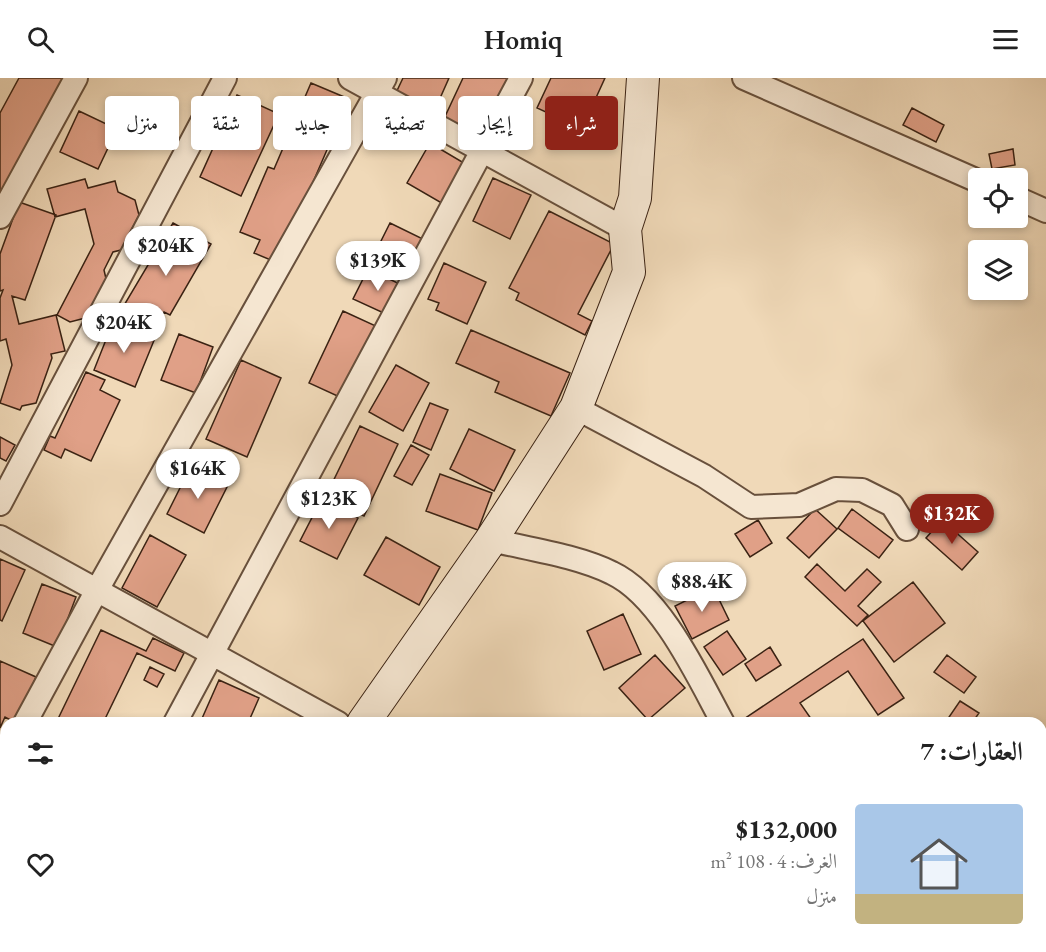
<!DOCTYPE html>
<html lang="ar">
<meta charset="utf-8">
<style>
:root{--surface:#fff;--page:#f6f6f6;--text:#222;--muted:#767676;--accent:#8f2418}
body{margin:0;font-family:"EB Garamond",Amiri,serif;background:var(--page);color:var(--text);direction:rtl;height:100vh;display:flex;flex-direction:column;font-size:22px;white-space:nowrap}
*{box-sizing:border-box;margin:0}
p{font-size:20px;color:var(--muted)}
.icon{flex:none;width:33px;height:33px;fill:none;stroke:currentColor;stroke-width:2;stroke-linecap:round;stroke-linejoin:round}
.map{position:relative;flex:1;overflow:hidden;direction:ltr}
.panel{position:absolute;left:0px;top:639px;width:1047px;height:236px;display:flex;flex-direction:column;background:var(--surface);border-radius:18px 18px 0 0;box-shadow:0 3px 9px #0003;direction:rtl}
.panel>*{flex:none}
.guide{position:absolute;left:18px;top:18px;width:600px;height:54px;direction:rtl;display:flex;gap:12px}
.controls{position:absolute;left:968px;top:90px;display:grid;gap:12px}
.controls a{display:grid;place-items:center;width:60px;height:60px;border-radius:6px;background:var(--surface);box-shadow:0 3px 9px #0003;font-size:30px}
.price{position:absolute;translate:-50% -51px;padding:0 14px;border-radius:21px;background:#fff;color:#222;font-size:20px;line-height:39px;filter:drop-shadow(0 2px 3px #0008)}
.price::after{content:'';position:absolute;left:50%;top:36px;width:18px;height:14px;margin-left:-9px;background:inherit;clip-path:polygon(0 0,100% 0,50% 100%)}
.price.current{background:var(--accent);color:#fff}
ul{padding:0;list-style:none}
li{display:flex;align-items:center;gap:18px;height:150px;padding:0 24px}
li span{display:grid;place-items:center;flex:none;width:168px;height:120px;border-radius:6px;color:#555}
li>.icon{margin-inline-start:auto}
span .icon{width:72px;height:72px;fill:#fffc;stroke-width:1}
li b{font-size:26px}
h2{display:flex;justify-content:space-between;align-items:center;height:72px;padding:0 24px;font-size:26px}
.pill{padding:0 21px;border-radius:6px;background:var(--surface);box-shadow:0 3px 9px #0003;font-size:21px;line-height:54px}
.pill.current{background:var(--accent);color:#fff}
header{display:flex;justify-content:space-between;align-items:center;height:78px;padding:0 24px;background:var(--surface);font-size:27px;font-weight:600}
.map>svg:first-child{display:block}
.building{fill:#e0a087;stroke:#3a2213;stroke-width:1.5}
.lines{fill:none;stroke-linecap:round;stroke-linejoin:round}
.minor-casing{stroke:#68503c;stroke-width:26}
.secondary-casing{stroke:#3a2213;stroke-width:34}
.minor{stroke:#f5e6d1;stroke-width:22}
.secondary{stroke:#f5e6d1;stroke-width:32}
</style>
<header><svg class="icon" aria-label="menu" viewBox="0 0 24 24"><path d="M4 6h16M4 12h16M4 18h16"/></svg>Homiq<svg class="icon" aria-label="search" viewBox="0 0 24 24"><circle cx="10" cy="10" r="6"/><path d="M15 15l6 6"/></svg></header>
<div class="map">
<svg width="1046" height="874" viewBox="0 0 1046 874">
<rect width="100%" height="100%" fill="#f0d9b8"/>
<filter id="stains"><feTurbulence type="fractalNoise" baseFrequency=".00333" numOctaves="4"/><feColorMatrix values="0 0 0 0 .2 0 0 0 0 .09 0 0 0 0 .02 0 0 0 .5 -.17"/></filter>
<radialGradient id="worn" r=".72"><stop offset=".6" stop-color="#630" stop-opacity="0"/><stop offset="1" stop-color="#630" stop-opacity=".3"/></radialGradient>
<path class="building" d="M 19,0 L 68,0 L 0,125 L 0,35 Z
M 403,0 L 449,0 L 433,36 L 394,19 Z
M 463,0 L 510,0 L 480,63 L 442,45 Z
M 551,0 L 605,0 L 589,35 L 607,43 L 600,59 L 537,30 Z
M 311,5 L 349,21 L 278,185 L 254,175 L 260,162 L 240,154 L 268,89 L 274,91 Z
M 237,17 L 279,36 L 241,118 L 200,99 Z
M 912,30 L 944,47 L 936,64 L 903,47 Z
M 79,33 L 117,51 L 98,91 L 60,74 Z
M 430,65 L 469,88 L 445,127 L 407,105 Z
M 1013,71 L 1015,87 L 992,91 L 989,76 Z
M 493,100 L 531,117 L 510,161 L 473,143 Z
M 85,101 L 88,110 L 115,103 L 118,114 L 135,122 L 139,137 L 121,172 L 113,174 L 104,192 L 107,205 L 89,239 L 70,244 L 57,237 L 94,166 L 85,131 L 55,139 L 47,111 Z
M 19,124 L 56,137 L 25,222 L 12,218 L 19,246 L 56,237 L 65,273 L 51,276 L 52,280 L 36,325 L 22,328 L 20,332 L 0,325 L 12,287 L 6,261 L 0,263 L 0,220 L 3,212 L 0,213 L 0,176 Z
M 549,133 L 614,166 L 578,236 L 592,243 L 585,257 L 516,222 L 519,215 L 509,210 Z
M 173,145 L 211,166 L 170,237 L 164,234 L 153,253 L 120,234 Z
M 390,145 L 427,163 L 406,203 L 370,185 Z
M 444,185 L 486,204 L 467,246 L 436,232 L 439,225 L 428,221 Z
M 368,191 L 402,207 L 388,237 L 353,221 Z
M 343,233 L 378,249 L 344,321 L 309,305 Z
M 113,244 L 155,260 L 135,309 L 94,292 Z
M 471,252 L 570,295 L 551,338 L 495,314 L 499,304 L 456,285 Z
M 179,256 L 213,269 L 196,315 L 161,302 Z
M 241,282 L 281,300 L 247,379 L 206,361 Z
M 396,287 L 429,305 L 403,353 L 369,334 Z
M 86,294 L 105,302 L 100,312 L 120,322 L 91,383 L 65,371 L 61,380 L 44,372 L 50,358 L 55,360 Z
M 430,325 L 448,332 L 431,372 L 413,364 Z
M 360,348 L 398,366 L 364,438 L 325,420 Z
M 469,351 L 515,372 L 494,413 L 450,391 Z
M 0,359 L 15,367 L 6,383 L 0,380 Z
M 411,367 L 429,377 L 412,407 L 394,398 Z
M 191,388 L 228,407 L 204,455 L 167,436 Z
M 440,396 L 492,415 L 478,452 L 426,433 Z
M 321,422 L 358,440 L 337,481 L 300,463 Z
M 815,431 L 837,451 L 809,480 L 787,460 Z
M 852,431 L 893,462 L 879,480 L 838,450 Z
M 758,442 L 772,465 L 750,479 L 735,456 Z
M 942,442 L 978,474 L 962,492 L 926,460 Z
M 150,457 L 186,477 L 157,529 L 122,510 Z
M 386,459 L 440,489 L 419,527 L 364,497 Z
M 0,481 L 25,492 L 2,543 L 0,542 Z
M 817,486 L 845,513 L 867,491 L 881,504 L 858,528 L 868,537 L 857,548 L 805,499 Z
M 913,504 L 945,545 L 894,584 L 863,543 Z
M 42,506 L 76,519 L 57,569 L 23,555 Z
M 713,509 L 729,542 L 692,561 L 675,528 Z
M 623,536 L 641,576 L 604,592 L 587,553 Z
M 101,552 L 146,573 L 153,560 L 184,575 L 175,593 L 137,575 L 103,645 L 56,645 Z
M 727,553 L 746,581 L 723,597 L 704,569 Z
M 863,561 L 904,620 L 878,637 L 848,593 L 800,625 L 814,645 L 738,645 Z
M 770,569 L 781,587 L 756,603 L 745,586 Z
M 655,577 L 685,610 L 648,642 L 619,610 Z
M 947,577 L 976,599 L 964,615 L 934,594 Z
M 0,583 L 36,599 L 16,645 L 5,639 L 0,650 Z
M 150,589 L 164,596 L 157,609 L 144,602 Z
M 219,602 L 259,620 L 248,645 L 200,645 Z
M 960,623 L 979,635 L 972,645 L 952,645 L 947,642 Z
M 104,868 L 128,868 L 125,874 L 101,874 Z
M 151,868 L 201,868 L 198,874 L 149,874 Z
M 271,868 L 299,868 L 307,874 L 267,874 Z
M 746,868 L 804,868 L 802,874 L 760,874 L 746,870 Z"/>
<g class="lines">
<defs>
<path id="minor" d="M 350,0 L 625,151
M 744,0 L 978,103
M 1017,120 L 1046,133
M 0,139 L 76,0
M 576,330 L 704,398 L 751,429 L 799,427 L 836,411 L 862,412 L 892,427 L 907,451
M 0,426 L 225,0
M 0,459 L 338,645
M 491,462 C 529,471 578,478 612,495 C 661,518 698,599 723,645
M 25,645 L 97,512 L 385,0
M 175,645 L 521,0
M 0,691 L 6,680
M 53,874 L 56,868"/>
<path id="secondary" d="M 363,645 L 491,462 L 576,330 L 629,194 L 625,151 L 635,120 L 643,0
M 229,874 L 232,868"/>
</defs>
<use href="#minor" class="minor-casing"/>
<use href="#secondary" class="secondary-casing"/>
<use href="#minor" class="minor"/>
<use href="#secondary" class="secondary"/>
</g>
<rect width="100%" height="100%" filter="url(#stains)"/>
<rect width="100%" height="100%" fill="url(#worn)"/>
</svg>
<div class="controls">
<a><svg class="icon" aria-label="locate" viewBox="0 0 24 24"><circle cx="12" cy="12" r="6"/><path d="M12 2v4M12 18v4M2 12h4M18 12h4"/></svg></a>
<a><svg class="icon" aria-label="layers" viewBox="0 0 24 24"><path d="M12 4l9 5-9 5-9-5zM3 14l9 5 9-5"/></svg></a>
</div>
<b class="price" style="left:166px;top:199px">$204K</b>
<b class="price" style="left:378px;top:214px">$139K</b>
<b class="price" style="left:124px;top:276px">$204K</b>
<b class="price" style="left:198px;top:422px">$164K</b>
<b class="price" style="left:329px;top:452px">$123K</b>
<b class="price current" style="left:952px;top:467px">$132K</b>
<b class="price" style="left:702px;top:535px">$88.4K</b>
<div class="guide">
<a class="pill current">شراء</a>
<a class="pill">إيجار</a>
<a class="pill">تصفية</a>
<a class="pill">جديد</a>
<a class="pill">شقة</a>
<a class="pill">منزل</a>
</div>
<section class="panel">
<h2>العقارات: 7<svg class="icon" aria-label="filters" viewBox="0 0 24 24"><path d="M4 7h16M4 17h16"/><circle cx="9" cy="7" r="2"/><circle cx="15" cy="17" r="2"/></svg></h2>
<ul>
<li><span style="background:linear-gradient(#a9c7e8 75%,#c2b280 0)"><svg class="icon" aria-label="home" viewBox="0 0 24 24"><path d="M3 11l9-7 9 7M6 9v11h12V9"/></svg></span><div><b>$132,000</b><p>الغرف: 4 · 108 m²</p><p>منزل</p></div><svg class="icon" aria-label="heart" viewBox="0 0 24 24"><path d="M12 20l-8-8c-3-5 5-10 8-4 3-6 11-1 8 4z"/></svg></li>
</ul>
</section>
</div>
